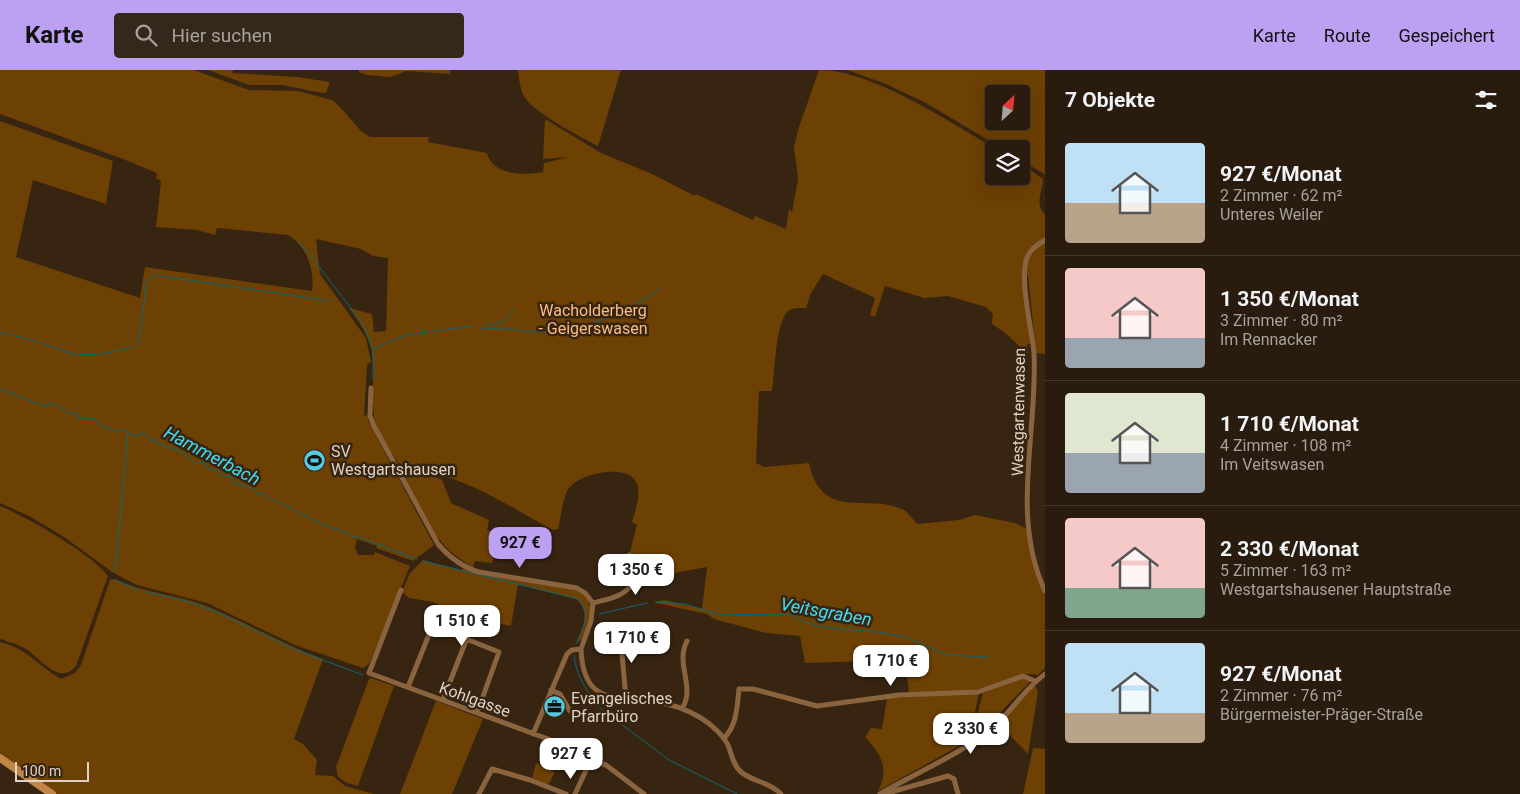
<!DOCTYPE html>
<html lang="de">
<meta charset="utf-8">
<style>
:root{--surface:#291b0d;--page:#35281b;--text:#f1f3f6;--muted:#a5a19d;--line:#45392e;--accent:#bca0f2}
body{margin:0;font-family:Roboto,sans-serif;background:var(--page);color:var(--text);height:100vh;display:flex;flex-direction:column;font-size:19px;white-space:nowrap}
*{box-sizing:border-box;margin:0}
p{font-size:16px;color:var(--muted)}
.icon{flex:none;width:28px;height:28px;fill:none;stroke:currentColor;stroke-width:2;stroke-linecap:round;stroke-linejoin:round}
.map{position:relative;flex:1;overflow:hidden}
.sheet{display:flex;flex-direction:column;background:var(--surface);width:475px}
.sheet>*{flex:none}
.needle{width:32px;rotate:26deg}
.buttons{position:absolute;left:985px;top:15px;display:grid;gap:10px}
.buttons a{display:grid;place-items:center;width:45px;height:45px;border-radius:5px;background:var(--surface);box-shadow:0 5px 20px #0002,0 0 0 1px var(--line);font-size:25px}
.scale{position:absolute;left:15px;bottom:12px;width:74px;box-sizing:border-box;padding-left:5px;border:2px solid #dfd3c7;border-top:0;font-size:14px;line-height:18px;white-space:nowrap;color:#dfd3c7;-webkit-text-stroke:4px #372411;paint-order:stroke}
.price{position:absolute;translate:-50% -42px;padding:0 11px;border-radius:10px;background:#fff;color:#222;font-size:16px;line-height:32px;filter:drop-shadow(0 1px 2px #0008)}
.price::after{content:'';position:absolute;left:50%;top:30px;width:15px;height:11px;margin-left:-8px;background:inherit;clip-path:polygon(0 0,100% 0,50% 100%)}
.price.on{background:var(--accent);color:#111}
ul{padding:0;list-style:none}
li{display:flex;align-items:center;gap:15px;height:125px;padding:0 20px}
li+li{border-top:1px solid var(--line)}
li span{display:grid;place-items:center;flex:none;width:140px;height:100px;border-radius:5px;color:#555}
li>.icon{margin-inline-start:auto}
span .icon{width:60px;height:60px;fill:#fffc;stroke-width:1}
li b{font-size:21px}
h2{display:flex;justify-content:space-between;align-items:center;height:60px;padding:0 20px;font-size:21px}
header{display:flex;align-items:center;gap:30px;box-sizing:border-box;height:70px;padding:0 25px;background:var(--accent);color:#111}
header strong{font-size:24px}
nav{display:flex;gap:28px;margin-inline-start:auto;font-size:18px}
.search{width:350px;height:45px;background:var(--page);display:flex;align-items:center;gap:12px;box-sizing:border-box;padding:0 18px;border-radius:5px;color:var(--muted);font-size:19px}
main{display:flex;flex:1;min-height:0}
.map>svg:first-child{display:block}
.green{fill:#6d4004;fill-rule:evenodd}
.lines{fill:none;stroke-linecap:round;stroke-linejoin:round}
.stream{stroke:#0c6876;stroke-width:1}
.street{stroke:#8a643f;stroke-width:5}
.secondary{stroke:#c18546;stroke-width:8}
.labels{text-anchor:middle;stroke-width:5;stroke-linejoin:round;paint-order:stroke}
.park-label{font-size:16px;fill:#f9bc81;stroke:#372411}
.street-label{font-size:16px;fill:#dfd3c7;stroke:#372411}
.poi-label{font-size:16px;fill:#dfd3c7;stroke:#372411;text-anchor:start}
.water-label{font-size:18px;font-style:italic;fill:#40dcf6;stroke:#372411}
</style>
<header>
<strong>Karte</strong>
<div class="search"><svg class="icon" aria-label="search" viewBox="0 0 24 24"><circle cx="10" cy="10" r="6"/><path d="M15 15l6 6"/></svg>Hier suchen</div>
<nav><a>Karte</a><a>Route</a><a>Gespeichert</a></nav>
</header>
<main>
<div class="map">
<svg width="1045" height="724" viewBox="0 0 1045 724">
<rect width="100%" height="100%" fill="#372411"/>
<path class="green" d="M 0,0 L 194,0 L 249,20 L 298,21 L 332,30 L 340,37 L 362,62 L 370,67 L 429,67 L 428,72 L 487,83 C 492,105 524,106 543,102 L 544,93 L 568,87 L 543,89 L 545,49 L 601,83 L 652,104 L 695,126 L 696,124 L 753,150 L 755,146 L 786,159 L 789,139 L 792,142 L 798,109 L 794,77 L 798,60 L 819,0 C 873,0 949,52 996,79 L 994,79 L 994,106 L 1021,106 L 1021,93 L 1043,109 C 1043,121 1034,134 1045,144 L 1045,284 L 1036,283 L 1028,205 L 1025,205 L 1030,274 L 1027,274 L 1028,284 L 1004,262 L 992,254 L 993,244 L 986,237 L 948,226 L 924,228 L 885,216 L 875,247 L 870,245 L 875,228 L 823,204 L 811,223 L 806,238 C 799,238 789,237 785,245 C 775,263 775,300 772,321 L 759,321 L 756,393 L 764,397 L 809,393 C 822,453 868,422 904,440 C 909,443 913,450 917,454 L 959,450 L 975,445 L 1015,453 L 1026,458 L 1034,499 L 1045,525 L 1045,598 L 1038,605 C 1015,600 997,617 975,620 C 953,622 931,622 909,623 L 905,590 L 805,593 L 800,566 L 766,563 L 714,549 L 707,544 L 656,533 L 654,532 L 664,530 L 702,539 L 707,497 L 668,504 L 651,500 L 637,507 L 634,505 L 630,482 L 637,455 L 632,452 C 635,441 641,425 637,414 C 630,392 576,403 567,421 C 562,432 561,447 558,459 L 553,460 C 510,437 468,408 419,400 L 442,410 L 451,433 L 489,450 L 487,460 L 501,465 L 492,493 L 475,491 L 473,497 C 434,476 425,446 405,409 L 408,406 C 397,391 376,364 374,346 C 369,298 385,284 349,238 L 372,244 L 374,262 L 386,261 L 388,188 L 373,186 L 361,179 L 316,169 L 320,204 L 366,268 L 371,292 L 367,295 L 364,346 L 368,345 L 368,350 L 395,402 L 399,404 L 398,407 L 434,475 L 413,491 L 376,478 L 377,476 L 357,469 L 355,478 L 358,485 L 374,485 L 375,482 L 410,496 L 369,594 L 363,598 L 295,575 L 207,533 L 137,515 L 112,502 L 64,467 L 31,447 L 0,433 L 0,51 L 113,91 L 106,134 L 33,110 L 16,187 L 140,228 L 145,197 L 312,221 C 315,201 307,176 288,165 L 217,158 L 215,165 L 197,160 L 156,157 L 161,111 L 156,108 L 157,103 L 123,89 L 0,44 Z
M 208,0 L 233,0 L 232,3 L 297,7 L 330,12 L 326,23 L 322,23 L 282,15 L 249,15 Z
M 359,0 L 450,0 L 450,4 L 406,1 L 391,7 L 367,5 L 359,2 Z
M 518,0 L 621,0 L 598,76 C 579,66 535,44 524,26 C 520,19 519,8 518,0 Z
M 847,0 L 1045,0 L 1045,108 L 1044,104 L 1021,90 L 1021,79 L 1003,79 L 926,33 L 886,14 ZM 994,24 L 1021,24 L 1021,51 L 994,51 Z
M 0,436 C 25,446 94,485 108,506 L 76,596 C 59,616 41,589 26,579 C 18,574 9,572 0,569 Z
M 423,490 L 461,501 L 463,498 L 577,520 C 595,532 592,543 585,561 C 583,566 582,570 577,573 C 583,557 591,542 576,529 L 518,514 L 511,556 L 464,547 L 433,532 L 409,528 L 402,522 L 410,503 Z
M 115,509 C 144,523 174,524 204,535 C 244,551 282,574 323,589 L 294,669 L 303,674 L 317,690 L 315,705 L 333,706 L 345,716 L 374,724 L 57,724 L 0,683 L 0,572 C 28,579 37,595 61,609 L 75,603 L 81,595 L 110,510 Z
M 371,608 L 394,616 L 358,716 L 347,713 L 338,707 L 336,697 L 369,609 Z
M 1022,608 L 1030,611 L 1028,614 L 977,666 L 878,721 C 890,699 881,684 865,667 L 871,658 L 882,659 L 887,628 L 979,623 L 975,642 L 969,651 L 972,651 L 977,645 L 983,623 Z
M 1032,616 L 1036,617 L 1038,622 L 1028,684 L 999,654 Z
M 436,631 L 483,649 L 452,724 L 400,724 Z
M 1033,678 L 1045,679 L 1045,724 L 1023,724 Z
M 536,693 L 555,702 L 548,715 L 532,709 Z"/>
<g class="lines">
<path class="stream" d="M 298,172 L 306,180 L 363,254 L 373,279 L 373,309
M 484,255 C 498,254 507,253 513,239
M 482,259 C 505,257 528,263 552,262 C 585,260 633,239 659,219
M 0,262 L 35,271 L 76,285 L 102,284 L 132,277
M 138,276 L 147,211 L 154,205 L 330,231
M 373,279 L 406,265 L 473,256
M 0,319 L 44,336 L 55,333 L 68,343 L 76,343 L 77,348 L 95,349 L 97,353 L 117,362 L 123,359 L 134,366 L 144,363 L 151,371 L 156,369 L 158,374 L 180,381 L 196,394 L 205,392 L 209,399 L 216,400 L 220,405 L 231,407 L 233,412 L 251,418 L 257,424 L 263,423 C 268,431 272,429 279,432 C 292,439 304,445 317,452 C 329,458 342,459 352,467 L 358,467 L 417,489
M 423,491 L 578,529 C 592,543 583,559 576,574
M 115,502 L 128,363
M 114,510 L 140,521
M 147,522 L 185,531 L 214,541 L 296,580 L 363,605
M 656,532 L 685,534 L 717,544 L 792,545 L 804,552 L 823,557 L 877,562 L 906,567 L 947,585 L 988,587
M 599,544 L 647,533
M 574,585 C 576,608 590,627 606,644
M 612,647 L 669,690 L 737,724"/>
<path class="street" d="M 1045,170 C 1038,175 1030,179 1027,188 C 1019,208 1032,260 1034,283 C 1038,362 1010,446 1045,521
M 371,318 L 370,346 L 374,356 L 438,474 C 450,488 462,497 479,502 L 577,518 L 585,523 L 593,533 L 591,551 L 581,579 L 572,580 L 567,584 L 533,664
M 401,520 L 369,603 L 548,669 C 561,677 579,684 587,698 L 599,693 L 606,695 L 644,724
M 593,533 C 608,529 624,527 633,513 L 629,485
M 620,561 L 626,629
M 581,579 C 583,634 613,626 655,632 C 673,634 686,639 701,648 C 711,654 723,665 728,675 C 732,685 733,695 741,702 C 753,712 770,712 781,724
M 408,617 L 430,562 L 436,557 L 499,582 L 477,643
M 551,620 L 560,624 L 570,641
M 443,630 L 467,568
M 683,637 C 695,616 675,594 687,571
M 724,668 C 737,656 737,636 739,619 L 753,619 L 817,636 L 899,625 L 978,622 L 1023,606 L 1035,611
M 479,724 L 492,699 L 530,710 L 566,724
M 575,724 L 587,698
M 880,724 C 916,703 956,686 989,661 C 1010,644 1023,620 1045,604
M 884,724 L 948,706 L 954,709 L 958,724"/>
<path class="secondary" d="M 0,688 L 52,724"/>
</g>
<defs>
<symbol id="stadium-disc" viewBox="-11 -11 22 22"><circle r="9.5" fill="#55cadf" stroke="#372411"/><path d="M0-5a6.5 5 0 1 0 0 10a6.5 5 0 1 0 0-10ZM-3.5-1.8h7v3.6h-7Z" fill="#111"/></symbol>
<symbol id="office-disc" viewBox="-11 -11 22 22"><circle r="9.5" fill="#55cadf" stroke="#372411"/><path d="M-6-3h4V-5.5h4V-3h4V5H-6ZM-1-4.5V-3h2v-1.5ZM-6 0V1H6V0Z" fill="#111"/></symbol>
</defs>
<g fill-rule="evenodd">
<use href="#stadium-disc" x="302" y="378" width="25" height="25"/>
<use href="#office-disc" x="542" y="624" width="25" height="25"/>
</g>
<g class="labels">
<g class="park-label">
<text x="593" y="246">Wacholderberg<tspan x="593" dy="18">- Geigerswasen</tspan></text>
</g>
<g class="street-label">
<text transform="translate(1018 342) rotate(-89)" y="6">Westgartenwasen</text>
<text transform="translate(475 629) rotate(20)" y="6">Kohlgasse</text>
</g>
<g class="poi-label">
<text x="331" y="387">SV<tspan x="331" dy="18">Westgartshausen</tspan></text>
<text x="571" y="634">Evangelisches<tspan x="571" dy="18">Pfarrbüro</tspan></text>
</g>
<g class="water-label">
<text transform="translate(212 386) rotate(28)" y="6">Hammerbach</text>
<text transform="translate(826 542) rotate(10)" y="6">Veitsgraben</text>
</g>
</g>
</svg>
<div class="buttons">
<a><svg class="needle" viewBox="-14 -14 28 28"><path d="M0-13l5 13h-10z" fill="#e53935"/><path d="M0 13l5-13h-10z" fill="#a5a19d"/></svg></a>
<a><svg class="icon" aria-label="layers" viewBox="0 0 24 24"><path d="M12 4l9 5-9 5-9-5zM3 14l9 5 9-5"/></svg></a>
</div>
<div class="scale">100 m</div>
<b class="price on" style="left:520px;top:499px">927 €</b>
<b class="price" style="left:636px;top:526px">1 350 €</b>
<b class="price" style="left:462px;top:577px">1 510 €</b>
<b class="price" style="left:632px;top:594px">1 710 €</b>
<b class="price" style="left:891px;top:617px">1 710 €</b>
<b class="price" style="left:971px;top:685px">2 330 €</b>
<b class="price" style="left:571px;top:710px">927 €</b>
</div>
<section class="sheet">
<h2>7 Objekte<svg class="icon" aria-label="filters" viewBox="0 0 24 24"><path d="M4 7h16M4 17h16"/><circle cx="9" cy="7" r="2"/><circle cx="15" cy="17" r="2"/></svg></h2>
<ul>
<li><span style="background:linear-gradient(#bfe0f5 60%,#b9a48a 0)"><svg class="icon" aria-label="home" viewBox="0 0 24 24"><path d="M3 11l9-7 9 7M6 9v11h12V9"/></svg></span><div><b>927 €/Monat</b><p>2 Zimmer · 62 m²</p><p>Unteres Weiler</p></div></li>
<li><span style="background:linear-gradient(#f6c9c9 70%,#9aa5b1 0)"><svg class="icon" aria-label="home" viewBox="0 0 24 24"><path d="M3 11l9-7 9 7M6 9v11h12V9"/></svg></span><div><b>1 350 €/Monat</b><p>3 Zimmer · 80 m²</p><p>Im Rennacker</p></div></li>
<li><span style="background:linear-gradient(#dfe7d0 60%,#9aa5b1 0)"><svg class="icon" aria-label="home" viewBox="0 0 24 24"><path d="M3 11l9-7 9 7M6 9v11h12V9"/></svg></span><div><b>1 710 €/Monat</b><p>4 Zimmer · 108 m²</p><p>Im Veitswasen</p></div></li>
<li><span style="background:linear-gradient(#f6c9c9 70%,#7fa58c 0)"><svg class="icon" aria-label="home" viewBox="0 0 24 24"><path d="M3 11l9-7 9 7M6 9v11h12V9"/></svg></span><div><b>2 330 €/Monat</b><p>5 Zimmer · 163 m²</p><p>Westgartshausener Hauptstraße</p></div></li>
<li><span style="background:linear-gradient(#bfe0f5 70%,#b9a48a 0)"><svg class="icon" aria-label="home" viewBox="0 0 24 24"><path d="M3 11l9-7 9 7M6 9v11h12V9"/></svg></span><div><b>927 €/Monat</b><p>2 Zimmer · 76 m²</p><p>Bürgermeister-Präger-Straße</p></div></li>
</ul>
</section>
</main>
